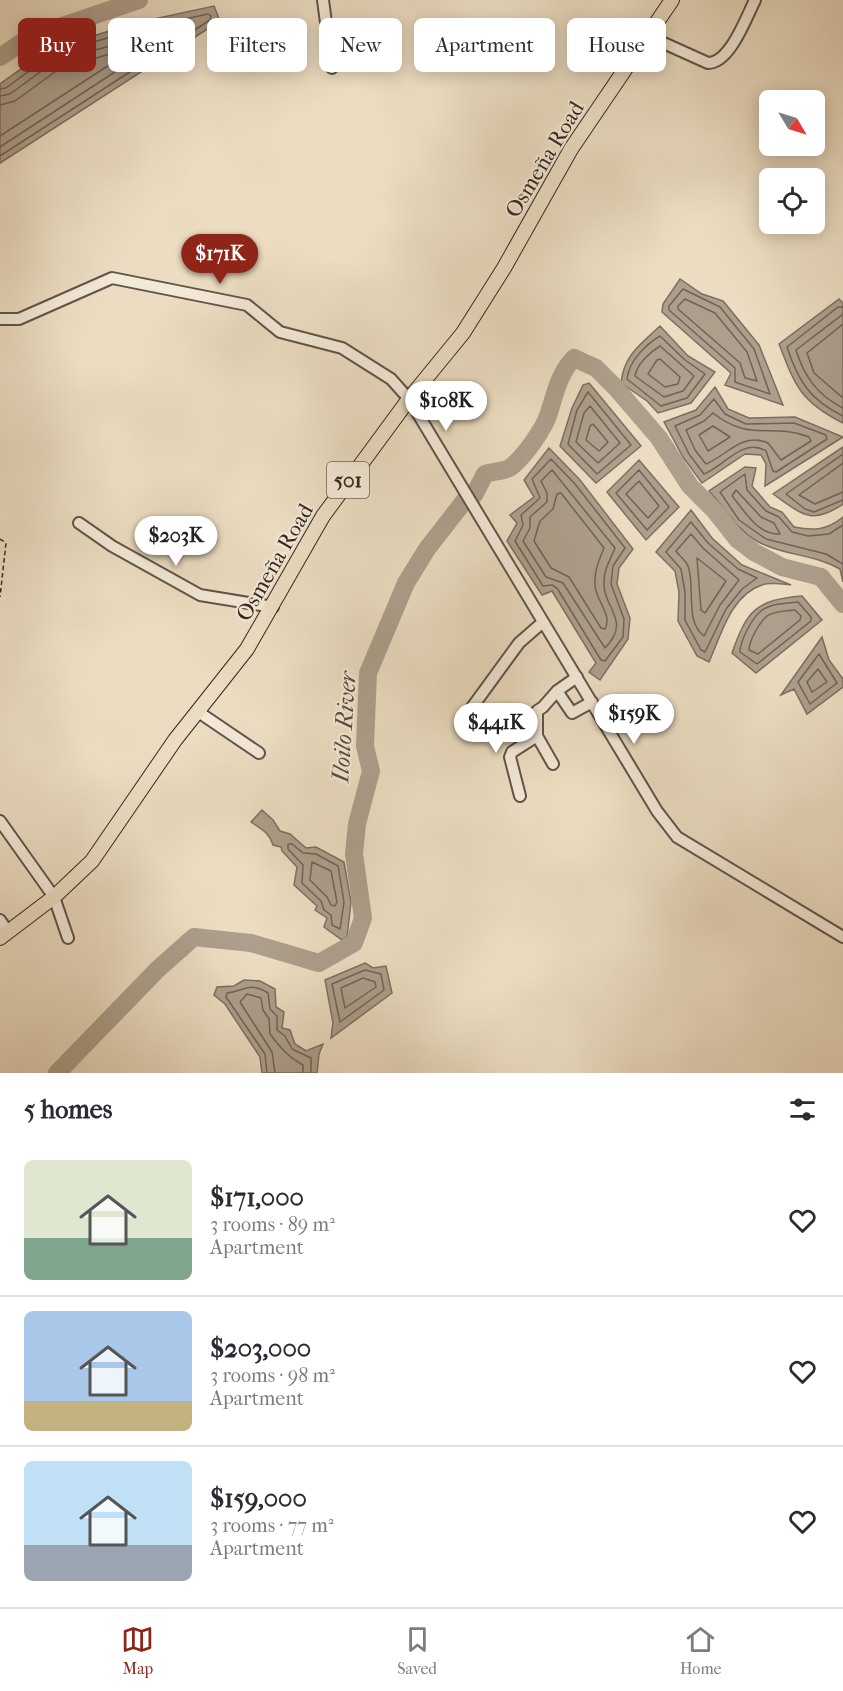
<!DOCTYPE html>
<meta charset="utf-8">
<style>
:root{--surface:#fff;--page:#f7f7f7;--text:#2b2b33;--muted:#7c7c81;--line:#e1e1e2;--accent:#8f2418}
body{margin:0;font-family:"IM FELL French Canon",serif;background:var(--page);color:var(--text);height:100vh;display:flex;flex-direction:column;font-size:22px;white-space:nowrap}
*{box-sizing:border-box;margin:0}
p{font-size:20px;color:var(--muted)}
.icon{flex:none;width:33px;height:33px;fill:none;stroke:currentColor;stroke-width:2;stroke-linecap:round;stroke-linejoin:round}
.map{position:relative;height:1073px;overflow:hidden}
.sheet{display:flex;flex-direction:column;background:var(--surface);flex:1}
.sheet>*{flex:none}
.guide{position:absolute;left:18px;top:18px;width:807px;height:54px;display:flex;gap:12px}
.needle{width:39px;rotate:128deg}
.tools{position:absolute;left:759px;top:90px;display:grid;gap:12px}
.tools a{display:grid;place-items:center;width:66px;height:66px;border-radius:9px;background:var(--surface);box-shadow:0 3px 15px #0003;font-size:30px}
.price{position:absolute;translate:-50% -51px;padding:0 14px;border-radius:21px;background:#fff;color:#222;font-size:20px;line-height:39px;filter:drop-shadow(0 2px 3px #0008)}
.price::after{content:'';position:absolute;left:50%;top:36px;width:18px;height:14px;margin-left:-9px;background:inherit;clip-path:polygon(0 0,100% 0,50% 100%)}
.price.selected{background:var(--accent);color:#fff}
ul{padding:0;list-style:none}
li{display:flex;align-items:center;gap:18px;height:150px;padding:0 24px}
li+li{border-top:2px solid var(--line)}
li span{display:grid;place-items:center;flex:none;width:168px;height:120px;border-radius:9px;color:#555}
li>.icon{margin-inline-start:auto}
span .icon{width:72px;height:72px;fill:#fffc;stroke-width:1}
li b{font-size:26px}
h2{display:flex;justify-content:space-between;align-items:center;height:72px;padding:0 24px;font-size:26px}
.chip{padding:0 21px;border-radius:9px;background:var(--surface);box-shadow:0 3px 15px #0003;font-size:21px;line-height:54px}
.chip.selected{background:var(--accent);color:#fff}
.tab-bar{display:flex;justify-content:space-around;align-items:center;height:84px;border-top:2px solid var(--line);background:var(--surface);font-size:16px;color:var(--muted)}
.tab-bar a{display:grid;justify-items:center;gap:3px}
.tab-bar .selected{color:var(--accent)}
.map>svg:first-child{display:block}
.water{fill:#ad9f8c;stroke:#7c6f62;stroke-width:1.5}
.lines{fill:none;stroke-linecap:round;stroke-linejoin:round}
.shore{stroke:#706357;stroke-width:1.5}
.river{stroke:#ad9f8c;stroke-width:18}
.minor-casing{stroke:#61544a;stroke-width:14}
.major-casing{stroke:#332722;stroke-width:16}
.path{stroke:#332722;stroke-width:1.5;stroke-dasharray:4.5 3;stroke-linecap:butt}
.minor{stroke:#f3e9d7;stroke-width:10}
.major{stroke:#ecddc2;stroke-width:14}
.labels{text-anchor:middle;stroke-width:4.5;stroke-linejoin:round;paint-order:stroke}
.shield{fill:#f3e9d7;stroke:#6d6158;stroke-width:1.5}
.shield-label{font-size:21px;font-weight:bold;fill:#332722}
.street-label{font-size:22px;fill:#332722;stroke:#f3e9d7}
.water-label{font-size:24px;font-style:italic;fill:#584b42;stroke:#f3e9d7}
</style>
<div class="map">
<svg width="843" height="1073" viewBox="0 0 843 1073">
<rect width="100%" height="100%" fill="#ecddc2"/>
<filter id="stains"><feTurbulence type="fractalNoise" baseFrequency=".00333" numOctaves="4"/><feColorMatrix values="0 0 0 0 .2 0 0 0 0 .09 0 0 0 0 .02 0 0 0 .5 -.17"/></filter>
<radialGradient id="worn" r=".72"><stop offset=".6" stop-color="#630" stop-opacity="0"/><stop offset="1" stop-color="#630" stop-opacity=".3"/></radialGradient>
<path class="water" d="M 214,6 L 220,21 L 0,163 L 0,84 L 49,49 L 140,22 Z
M 680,279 L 702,294 L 723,301 L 759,345 L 783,405 L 725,385 L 731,373 L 662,312 L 663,304 Z
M 839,299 L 843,303 L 843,423 C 801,402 795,386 779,344 Z
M 660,326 L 688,356 L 715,372 L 691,403 L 658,413 L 647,401 L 621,383 C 624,355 640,345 660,326 Z
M 589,383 L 641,446 L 596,483 L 560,446 L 572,408 L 583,385 Z
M 715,387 L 728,409 L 749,418 L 795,417 L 843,437 L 765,486 L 766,464 L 761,455 L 745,454 L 702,483 L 683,457 L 664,422 L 696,410 Z
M 843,447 L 843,504 C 811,526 802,514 773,494 Z
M 549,448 L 580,480 L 633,549 L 619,568 L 617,584 L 630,618 L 628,639 L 600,680 L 589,672 L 596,663 L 552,591 L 542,595 L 507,541 L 517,523 L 510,515 L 534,497 L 524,480 Z
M 639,460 L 679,507 L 646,540 L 607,492 Z
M 745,467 L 756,468 L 752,486 L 770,507 L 782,512 L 794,527 C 814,531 827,530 843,517 L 843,582 L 840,569 C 816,555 790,556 765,545 C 739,535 728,511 709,491 Z
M 691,510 L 712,538 L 742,565 L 791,585 C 782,584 770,582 762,585 C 731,595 721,635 709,662 L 697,656 L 678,621 L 679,592 L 675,571 L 656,552 Z
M 802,596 L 822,620 L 756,673 L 732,653 C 747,610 756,600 802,596 Z
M 822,637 L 829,660 L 843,679 L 843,687 L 807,714 L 794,689 L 781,695 Z
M 262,810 L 273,820 L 280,831 L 290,834 L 306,848 L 316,847 L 344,862 L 351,902 L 347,937 L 342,940 L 324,927 L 327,918 L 315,910 L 317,906 L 294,885 L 297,867 L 282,851 L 281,847 L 273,845 C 269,832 261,829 251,822 Z
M 365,963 L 373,968 L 386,966 L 392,993 L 331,1038 L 333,1023 L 325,980 Z
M 244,980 L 260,981 L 275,989 L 276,1007 L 284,1012 L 282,1028 L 290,1030 L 295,1044 L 306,1051 L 323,1044 L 319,1054 L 317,1073 L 262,1073 L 260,1057 L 225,1004 L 214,995 L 217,987 L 234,986 Z"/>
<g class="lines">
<path class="shore" d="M 0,89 L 6,88 L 52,54 L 142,28 L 208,14 L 211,16 L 210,20 L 0,156
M 0,96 L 10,94 L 55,61 L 172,29 L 175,31 L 173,34 L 0,147
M 0,105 L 15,101 L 59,69 L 120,51 L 124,53 L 123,56 L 0,136
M 683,289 L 720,307 L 754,349 L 770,394 L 735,382 L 735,368 L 669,310 L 669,306 Z
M 685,299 L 715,313 L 747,352 L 757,381 L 745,378 L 740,363 L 678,309 L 678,306 Z
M 843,307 L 838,307 L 787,347 C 798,381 810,400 843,416
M 843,314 L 796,350 C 804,376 817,395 843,408
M 843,324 L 807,353 L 814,373 L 843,398
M 660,336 L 685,360 L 705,374 L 687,398 L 661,406 L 627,379 C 629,361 645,345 660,336 Z
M 660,346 L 694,376 L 683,391 L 664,397 L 635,376 C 637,364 650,352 660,346 Z
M 660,359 L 680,377 L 678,384 L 665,387 L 648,374 L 657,360 Z
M 588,392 L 631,445 L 597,474 L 568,444 L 577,410 Z
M 714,399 L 725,414 L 746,424 L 794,423 L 826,435 L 827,439 L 776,472 L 773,471 L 766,451 C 742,437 724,467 704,474 L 689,454 L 675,426 L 700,415 Z
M 590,406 L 620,443 L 598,463 L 576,442 L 584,413 Z
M 713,413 C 751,443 770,422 809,437 L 811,441 L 781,460 L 768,443 C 741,432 728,455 706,464 L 695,450 L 686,430 L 704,421 Z
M 593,424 L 608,442 L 599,451 L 586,440 L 590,426 Z
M 713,426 L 730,437 L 708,451 L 699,435 Z
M 843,454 L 786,494 L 805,509 L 814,512 L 843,500
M 551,459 L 575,484 L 625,548 L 613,566 L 611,584 L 624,619 L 623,637 L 605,661 L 601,660 L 557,588 L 552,585 L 543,586 L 515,541 L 523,525 L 521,515 L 540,498 L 532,479 Z
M 843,463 L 799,495 L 815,504 L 843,492
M 552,470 L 615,548 C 610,561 604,568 604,583 C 603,608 632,620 605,648 L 563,583 L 546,577 L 523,541 L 530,528 L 530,517 L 547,502 L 547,493 L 541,481 Z
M 639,470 L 669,507 L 647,530 L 616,493 Z
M 639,481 L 659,506 L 648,518 L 626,494 Z
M 736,490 L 761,517 L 774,523 L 780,534 C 757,535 745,511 732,496 Z
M 561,493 L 604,548 C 599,560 594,571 595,585 C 595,600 613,614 605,629 L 601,628 L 569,577 L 551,568 L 534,541 L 540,521 L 553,509 L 557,494 Z
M 691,522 L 708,543 L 738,569 L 757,578 L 742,589 L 726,609 L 705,652 L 701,650 L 685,620 L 685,592 L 681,569 L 666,552 Z
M 843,525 L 829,534 L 808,536 L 792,532 L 779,517 L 766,511 L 747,490 L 745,474 L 720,492 L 739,520 L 766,539 L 826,554 L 843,564
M 691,534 L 703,548 L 739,580 L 720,605 L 704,636 C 684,621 696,588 688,566 C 686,560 679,556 676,551 Z
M 697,558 L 726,581 L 705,613 L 701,610 Z
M 798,602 L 811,617 L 811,621 L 757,664 L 740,652 C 740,641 752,618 761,611 C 771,603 787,603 798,602 Z
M 795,610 L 801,616 L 800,620 L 758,654 L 749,650 C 749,641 759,623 767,616 C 774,611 786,611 795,610 Z
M 819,654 L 837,683 L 810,704 L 798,682 Z
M 818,669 L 827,682 L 812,692 L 807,682 Z
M 288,844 L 292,844 L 303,853 L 316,854 L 338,866 L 344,902 L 340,929 L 332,925 L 331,915 L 324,910 L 321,901 L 302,883 L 303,865 L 288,849 Z
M 312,862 L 331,871 L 337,902 L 335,906 L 331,905 L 327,897 L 310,880 Z
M 365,970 L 381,974 L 384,990 L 340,1022 L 332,984 Z
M 363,978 L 375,982 L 376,987 L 345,1008 L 341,988 Z
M 267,1073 L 265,1054 L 226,997 L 227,993 C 246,991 248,981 268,993 L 270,1009 L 277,1016 L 277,1030 L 285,1036 L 292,1049 L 311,1058 L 311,1073
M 275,1073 L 272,1052 L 240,1002 L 247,994 L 261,998 L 263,1010 L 269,1019 L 270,1034 C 279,1046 288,1057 303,1065 L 303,1073"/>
<path class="river" d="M 0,57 L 30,37 L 139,0
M 474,495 L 485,474 C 493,471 505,472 511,467 C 524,457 544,429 549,413 C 555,394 559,373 574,358 L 596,368 L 616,388 L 659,438 L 690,486 L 714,510 L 737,539 L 754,552 L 782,567 L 821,577 L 843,604
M 57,1073 L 158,969 L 194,937 L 251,943 L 319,963 L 354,943 L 363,918 L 354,854 L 357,824 L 371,771 L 365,746 L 368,673 L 406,583 L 427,549 L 465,500"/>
<defs>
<path id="minor" d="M 323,0 L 332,68
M 648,36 L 708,63 C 730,63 746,18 755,0
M 0,319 L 19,319 L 112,278 L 247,305 L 280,332 L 342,348 L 391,379 L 409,399 L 657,811 L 677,837 L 843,937
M 79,523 L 112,546 L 200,595 L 273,607
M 557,691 L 572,713 L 592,702
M 197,711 L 259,753
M 465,717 L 519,643 L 543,622
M 553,764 L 537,736 L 537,711 L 543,707 L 557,691 L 577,677
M 520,796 L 510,757 L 512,752 L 537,736
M 0,821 L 54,897 L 68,938
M 0,920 L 8,932"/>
<path id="major" d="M 0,938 L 54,897 L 92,861 L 175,740 L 247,649 L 323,516 L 409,399 L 463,333 L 504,268 L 571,149 L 672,0"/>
</defs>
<use href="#minor" class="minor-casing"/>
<use href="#major" class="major-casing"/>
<path class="path" d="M 0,539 L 6,543 L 0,597"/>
<use href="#minor" class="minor"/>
<use href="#major" class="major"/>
</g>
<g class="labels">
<rect class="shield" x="327" y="462" width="42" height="36" rx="4.5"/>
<g class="shield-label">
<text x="348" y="487">501</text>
</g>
<g class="street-label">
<text transform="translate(544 159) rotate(-59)" y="8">Osmeña Road</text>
<text transform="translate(274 562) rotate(-60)" y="8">Osmeña Road</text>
</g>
<g class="water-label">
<text transform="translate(344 727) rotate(-86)" y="8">Iloilo River</text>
</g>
</g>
<rect width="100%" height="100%" filter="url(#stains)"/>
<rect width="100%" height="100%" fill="url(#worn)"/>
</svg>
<div class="tools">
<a><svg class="needle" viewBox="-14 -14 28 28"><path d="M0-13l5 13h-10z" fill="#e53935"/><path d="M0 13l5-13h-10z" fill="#7c7c81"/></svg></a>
<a><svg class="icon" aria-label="locate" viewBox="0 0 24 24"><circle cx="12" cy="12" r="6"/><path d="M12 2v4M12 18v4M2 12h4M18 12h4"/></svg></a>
</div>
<b class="price selected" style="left:220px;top:285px">$171K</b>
<b class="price" style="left:446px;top:432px">$108K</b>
<b class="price" style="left:176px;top:567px">$203K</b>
<b class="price" style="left:634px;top:745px">$159K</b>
<b class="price" style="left:496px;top:754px">$441K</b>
<div class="guide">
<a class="chip selected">Buy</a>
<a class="chip">Rent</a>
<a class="chip">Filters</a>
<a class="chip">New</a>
<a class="chip">Apartment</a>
<a class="chip">House</a>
</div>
</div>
<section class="sheet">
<h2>5 homes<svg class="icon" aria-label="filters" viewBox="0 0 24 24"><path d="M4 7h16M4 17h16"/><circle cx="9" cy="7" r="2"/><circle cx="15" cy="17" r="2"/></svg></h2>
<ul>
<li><span style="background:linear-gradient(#dfe7d0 65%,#7fa58c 0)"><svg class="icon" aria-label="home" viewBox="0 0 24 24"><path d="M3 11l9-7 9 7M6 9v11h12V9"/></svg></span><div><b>$171,000</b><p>3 rooms · 89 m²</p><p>Apartment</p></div><svg class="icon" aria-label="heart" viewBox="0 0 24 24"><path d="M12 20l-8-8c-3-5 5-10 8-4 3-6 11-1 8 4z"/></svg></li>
<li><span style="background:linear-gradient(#a9c7e8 75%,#c2b280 0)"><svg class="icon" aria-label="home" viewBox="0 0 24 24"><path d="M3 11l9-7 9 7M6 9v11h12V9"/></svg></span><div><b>$203,000</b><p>3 rooms · 98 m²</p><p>Apartment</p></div><svg class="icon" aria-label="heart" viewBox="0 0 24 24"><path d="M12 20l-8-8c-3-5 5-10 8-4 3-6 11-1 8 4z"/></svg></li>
<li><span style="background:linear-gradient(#bfe0f5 70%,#9aa5b1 0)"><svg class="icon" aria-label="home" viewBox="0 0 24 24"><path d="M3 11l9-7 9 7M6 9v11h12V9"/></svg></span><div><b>$159,000</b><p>3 rooms · 77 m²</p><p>Apartment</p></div><svg class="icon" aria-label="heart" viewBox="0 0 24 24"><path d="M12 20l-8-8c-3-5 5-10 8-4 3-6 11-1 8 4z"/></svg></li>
</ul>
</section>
<nav class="tab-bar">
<a class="selected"><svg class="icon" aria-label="map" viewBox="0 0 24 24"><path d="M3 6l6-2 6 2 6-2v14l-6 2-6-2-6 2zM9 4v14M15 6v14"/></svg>Map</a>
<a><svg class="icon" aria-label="saved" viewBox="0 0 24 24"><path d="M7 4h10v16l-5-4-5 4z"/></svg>Saved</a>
<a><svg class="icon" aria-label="home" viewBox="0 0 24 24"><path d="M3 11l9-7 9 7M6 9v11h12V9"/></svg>Home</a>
</nav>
